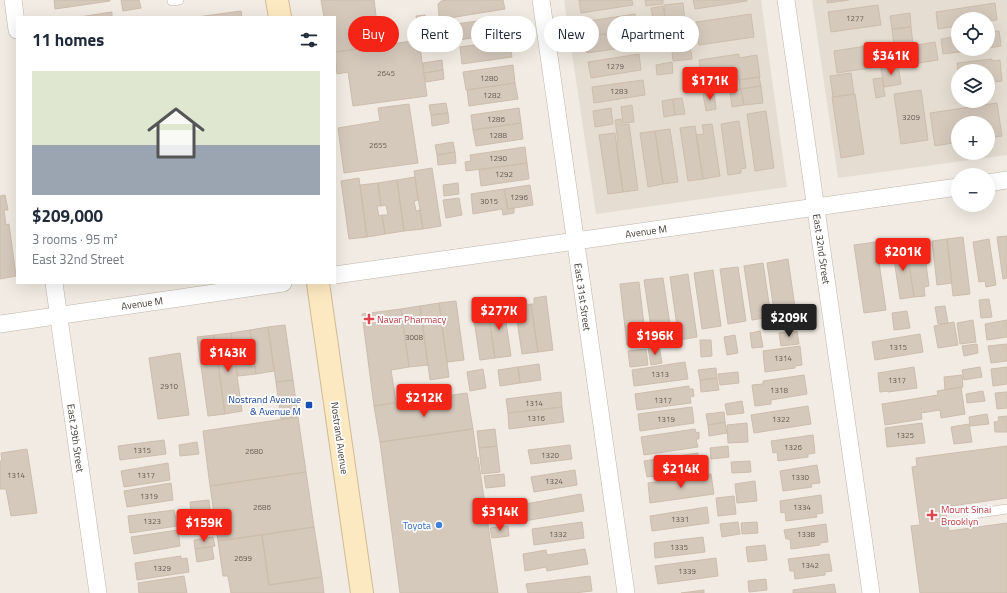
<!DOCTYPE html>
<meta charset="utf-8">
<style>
:root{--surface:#fff;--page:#f6f6f7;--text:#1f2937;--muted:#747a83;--accent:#f42416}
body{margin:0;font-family:"Titillium Web",sans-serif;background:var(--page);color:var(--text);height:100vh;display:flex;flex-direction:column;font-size:15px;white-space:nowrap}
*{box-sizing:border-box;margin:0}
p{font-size:13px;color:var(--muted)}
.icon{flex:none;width:22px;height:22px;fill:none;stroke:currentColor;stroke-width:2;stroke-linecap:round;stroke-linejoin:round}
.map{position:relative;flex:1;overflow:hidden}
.sheet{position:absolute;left:16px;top:16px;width:320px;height:268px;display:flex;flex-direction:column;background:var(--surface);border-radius:0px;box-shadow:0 4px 16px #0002}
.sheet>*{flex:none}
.top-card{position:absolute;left:348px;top:16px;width:380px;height:36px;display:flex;gap:8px}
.buttons{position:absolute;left:951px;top:12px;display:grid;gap:8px}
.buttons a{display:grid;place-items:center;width:44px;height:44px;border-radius:50%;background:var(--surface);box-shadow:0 4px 16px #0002;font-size:20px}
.price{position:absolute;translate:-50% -34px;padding:0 9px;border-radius:4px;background:var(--accent);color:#fff;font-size:13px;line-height:26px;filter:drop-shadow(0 1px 2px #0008)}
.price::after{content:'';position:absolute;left:50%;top:24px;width:12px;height:9px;margin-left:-6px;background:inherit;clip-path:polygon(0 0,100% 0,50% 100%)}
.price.selected{background:#222;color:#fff}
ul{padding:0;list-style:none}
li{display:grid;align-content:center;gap:8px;height:212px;padding:0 16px}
li span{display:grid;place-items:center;height:124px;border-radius:0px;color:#555}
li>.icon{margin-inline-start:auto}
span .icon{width:72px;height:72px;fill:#fffc;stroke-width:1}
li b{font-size:17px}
h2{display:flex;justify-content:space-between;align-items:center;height:48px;padding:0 16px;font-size:17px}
.chip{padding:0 14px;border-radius:18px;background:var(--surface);box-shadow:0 4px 16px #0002;font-size:14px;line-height:36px}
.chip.selected{background:var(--accent);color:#fff}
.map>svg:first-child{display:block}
.residential{fill:#e5ddd1;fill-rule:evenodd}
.building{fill:#d5c9bc;stroke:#cdbdac}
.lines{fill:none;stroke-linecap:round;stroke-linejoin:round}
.lane-casing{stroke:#bfb5a9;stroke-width:10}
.street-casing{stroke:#bfb5a9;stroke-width:18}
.secondary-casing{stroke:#d0bb93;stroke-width:24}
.lane{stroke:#fff;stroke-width:9}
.street{stroke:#fff;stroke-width:17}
.secondary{stroke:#fde9c1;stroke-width:22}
.health-dot{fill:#e0444e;stroke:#fff;stroke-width:1.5}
.transit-dot{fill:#1a4fb4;stroke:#fff;stroke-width:1.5}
.shop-dot{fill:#3f7fe0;stroke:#fff;stroke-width:1.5}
.labels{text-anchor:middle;stroke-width:3.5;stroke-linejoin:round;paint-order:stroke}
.number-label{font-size:8px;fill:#675e55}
.street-label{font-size:10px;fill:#423b33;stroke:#fff}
.health-label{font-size:10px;fill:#be3a42;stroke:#fff;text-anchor:start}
.transit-label{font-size:10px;fill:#164399;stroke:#fff;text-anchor:end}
.shop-label{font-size:10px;fill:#366cbe;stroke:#fff;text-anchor:end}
</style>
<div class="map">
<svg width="1007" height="593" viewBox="0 0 1007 593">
<rect width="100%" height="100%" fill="#f1ebe3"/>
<path class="residential" d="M 564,0 L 761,0 L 787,187 L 596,214 Z
M 812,0 L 1007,0 L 1007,155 L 838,178 ZM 958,19 L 988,19 L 988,49 L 958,49 ZM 958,71 L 988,71 L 988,101 L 958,101 ZM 958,123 L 988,123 L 988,153 L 958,153 Z"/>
<path class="building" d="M 54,0 L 110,0 L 110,1 L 55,9 Z
M 121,0 L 139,0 L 141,8 L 123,11 Z
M 321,0 L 374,0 L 380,46 L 335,52 L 335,17 L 324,17 Z
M 448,0 L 503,0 L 505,9 L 443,19 L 439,16 L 438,4 L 441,1 Z
M 579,0 L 632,0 L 633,5 L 581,13 Z
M 645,0 L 663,0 L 663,4 L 646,6 Z
M 693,0 L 747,0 L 747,1 L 695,9 Z
M 827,0 L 849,0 L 827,3 Z
M 683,3 L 685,22 L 666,25 L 664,5 Z
M 995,3 L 997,20 L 988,21 L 988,19 L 958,19 L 958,26 L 938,29 L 936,12 Z
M 878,5 L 881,25 L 831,32 L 828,12 Z
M 663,6 L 666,23 L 654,25 L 651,8 Z
M 241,11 L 242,17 L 197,17 Z
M 112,12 L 112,17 L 79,17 Z
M 910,13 L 911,27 L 892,29 L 890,16 Z
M 635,14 L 637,29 L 585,37 L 582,22 Z
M 751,14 L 754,37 L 699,45 L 696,22 Z
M 425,15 L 427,25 L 418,26 L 416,16 Z
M 506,17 L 508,33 L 458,40 L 456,24 Z
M 437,24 L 438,33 L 419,36 L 418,26 Z
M 911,27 L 913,44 L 894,46 L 892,29 Z
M 647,28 L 649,44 L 587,53 L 585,37 Z
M 999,31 L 1001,46 L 988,48 L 988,32 Z
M 958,36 L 958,49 L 982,49 L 943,54 L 941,39 Z
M 689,38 L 692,59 L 673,61 L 671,41 Z
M 419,40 L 427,96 L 353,106 L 348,72 L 337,74 L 335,52 Z
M 509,40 L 512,57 L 462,64 L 460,47 Z
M 935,42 L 938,60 L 919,63 L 917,45 Z
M 886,43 L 889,65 L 837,73 L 834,51 Z
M 639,54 L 641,70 L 591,78 L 588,62 Z
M 739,54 L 739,58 L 757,55 L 760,77 L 739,80 L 738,76 L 718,79 L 719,87 L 703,89 L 699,60 Z
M 992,59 L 992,61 L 1000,60 L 1002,81 L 994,82 L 995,85 L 988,85 L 988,71 L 958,71 L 957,63 Z
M 442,60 L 443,70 L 424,73 L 423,63 Z
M 672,62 L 673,73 L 657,75 L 656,65 Z
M 513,65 L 515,83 L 466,90 L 463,72 Z
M 898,65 L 901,84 L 884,87 L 881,68 Z
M 443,70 L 444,79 L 426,82 L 424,73 Z
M 851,73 L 854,94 L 833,97 L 830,76 Z
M 759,77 L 761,86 L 740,89 L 739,80 Z
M 882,78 L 885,96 L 876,98 L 873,79 Z
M 643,80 L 645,95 L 594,103 L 592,87 Z
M 515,83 L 518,99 L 469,106 L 467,90 Z
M 761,86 L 763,103 L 744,105 L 741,89 Z
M 741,89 L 744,105 L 732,107 L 730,91 Z
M 921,90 L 928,140 L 901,144 L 894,94 Z
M 714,92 L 716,109 L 706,111 L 703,94 Z
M 855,94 L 864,154 L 841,158 L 832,97 Z
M 682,98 L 685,114 L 675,115 L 673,99 Z
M 673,99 L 675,115 L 664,117 L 662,101 Z
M 446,103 L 448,113 L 431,115 L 429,105 Z
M 997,103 L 1002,136 L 988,138 L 988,123 L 958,123 L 958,142 L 935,146 L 930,113 Z
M 409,104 L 418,163 L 344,173 L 338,128 L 380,121 L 378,108 Z
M 632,105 L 634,122 L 623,123 L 621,107 Z
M 519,108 L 521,123 L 473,130 L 471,115 Z
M 611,108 L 613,124 L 595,127 L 593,111 Z
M 766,111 L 774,168 L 755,171 L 747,114 Z
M 448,113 L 449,123 L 432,126 L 431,115 Z
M 621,119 L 622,125 L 629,124 L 638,190 L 623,192 L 616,143 L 618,143 L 615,120 Z
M 739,121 L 746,168 L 741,169 L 741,173 L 728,175 L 721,124 Z
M 521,123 L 523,139 L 476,146 L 473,130 Z
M 712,124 L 720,176 L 703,179 L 696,135 L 704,134 L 702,125 Z
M 695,126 L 703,179 L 688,181 L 680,128 Z
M 670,129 L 678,182 L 663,184 L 655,131 Z
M 655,131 L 663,184 L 648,187 L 640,133 Z
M 615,133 L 623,192 L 608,194 L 599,135 Z
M 453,142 L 455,152 L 437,155 L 435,145 Z
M 525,147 L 527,163 L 466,171 L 465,162 L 471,161 L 470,155 Z
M 455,152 L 456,163 L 438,165 L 437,155 Z
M 527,163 L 529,179 L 481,186 L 479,170 Z
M 432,168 L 441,226 L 423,229 L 414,171 Z
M 415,177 L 418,200 L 414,201 L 416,211 L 420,210 L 423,229 L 404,231 L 397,180 Z
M 359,178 L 367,237 L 349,239 L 341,181 Z
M 397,180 L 404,231 L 385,234 L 382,215 L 388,215 L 386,205 L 381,206 L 378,183 Z
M 378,183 L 381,206 L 377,206 L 379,216 L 382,215 L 385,234 L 367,237 L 360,185 Z
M 458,183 L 459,194 L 444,196 L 443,185 Z
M 530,185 L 533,205 L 508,209 L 504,189 Z
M 504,189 L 508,209 L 514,208 L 514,213 L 503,215 L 502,209 L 473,214 L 471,194 Z
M 5,195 L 8,210 L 4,210 L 6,225 L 9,224 L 16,276 L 0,279 L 0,196 Z
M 459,198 L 462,215 L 446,218 L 443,200 Z
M 1007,236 L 1007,278 L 1003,279 L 997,237 Z
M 963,237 L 970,294 L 953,296 L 947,239 Z
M 947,239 L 952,283 L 937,285 L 932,241 Z
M 989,239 L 996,285 L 986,287 L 985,281 L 979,282 L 973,242 Z
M 876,242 L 886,310 L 864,313 L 854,245 Z
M 923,242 L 929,286 L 924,287 L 925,296 L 914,297 L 906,244 Z
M 906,244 L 914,297 L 900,299 L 892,246 Z
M 788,259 L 797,321 L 776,324 L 767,263 Z
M 763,263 L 771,317 L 752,320 L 744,266 Z
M 738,267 L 746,321 L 728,324 L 720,269 Z
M 713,270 L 721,326 L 702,329 L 694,273 Z
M 688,274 L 697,337 L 679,340 L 670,277 Z
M 663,278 L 671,331 L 652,334 L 644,280 Z
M 639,282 L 646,342 L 627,345 L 620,284 Z
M 546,296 L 553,350 L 538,352 L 531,304 L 534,304 L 534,298 Z
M 526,299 L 527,305 L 531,304 L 538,352 L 522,354 L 514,300 Z
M 989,299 L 992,317 L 981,318 L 979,300 Z
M 456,301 L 464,360 L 447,362 L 439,303 Z
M 503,302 L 511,356 L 495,358 L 488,310 L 492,310 L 491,303 Z
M 439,303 L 449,377 L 430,380 L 420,306 Z
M 484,304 L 485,311 L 488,310 L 495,358 L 480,360 L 472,306 Z
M 420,306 L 428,365 L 409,367 L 401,309 Z
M 945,306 L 948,323 L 938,324 L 935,307 Z
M 401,309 L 409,367 L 391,370 L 396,402 L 374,406 L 362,314 Z
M 907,311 L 910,328 L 894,330 L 892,313 Z
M 973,320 L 976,342 L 960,344 L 957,323 Z
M 1007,320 L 1007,337 L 987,340 L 985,324 Z
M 954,322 L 958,345 L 938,348 L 934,326 Z
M 285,325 L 293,380 L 276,382 L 268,327 Z
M 268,327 L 274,371 L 256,374 L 250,330 Z
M 250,330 L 256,374 L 238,376 L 231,333 Z
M 760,331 L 763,347 L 752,348 L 750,333 Z
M 797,331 L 799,344 L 781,346 L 779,333 Z
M 231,333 L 242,411 L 225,414 L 214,335 Z
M 920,334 L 923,352 L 875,360 L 872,342 Z
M 214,335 L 225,414 L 208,416 L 197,337 Z
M 735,335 L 738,353 L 727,355 L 724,337 Z
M 700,340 L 711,340 L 712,356 L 701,357 Z
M 977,344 L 978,353 L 964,356 L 962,346 Z
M 1007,344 L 1007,361 L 991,363 L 988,346 Z
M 659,346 L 662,363 L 651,365 L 648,348 Z
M 800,346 L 802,365 L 795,366 L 795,368 L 765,372 L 763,351 Z
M 646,349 L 648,365 L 630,367 L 628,351 Z
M 180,353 L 189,415 L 158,419 L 149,358 Z
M 685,362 L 688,379 L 634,386 L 632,370 Z
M 539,364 L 541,380 L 520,383 L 518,367 Z
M 518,367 L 520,383 L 500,386 L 498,370 Z
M 914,367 L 917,388 L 888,392 L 888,391 L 880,392 L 878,373 Z
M 980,367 L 982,377 L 964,380 L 962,370 Z
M 1007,367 L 1007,384 L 993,386 L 991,369 Z
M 716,368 L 717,378 L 700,380 L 698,370 Z
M 483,369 L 486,388 L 470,391 L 467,372 Z
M 738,372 L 739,383 L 720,385 L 718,374 Z
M 804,375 L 807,394 L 771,400 L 771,404 L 755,406 L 752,385 L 763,384 L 763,381 Z
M 962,375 L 963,387 L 945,390 L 944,377 Z
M 717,378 L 719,390 L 701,392 L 700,380 Z
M 293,380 L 298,417 L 281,419 L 276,382 Z
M 689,386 L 689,389 L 693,389 L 694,396 L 690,397 L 691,403 L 637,410 L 635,394 Z
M 961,387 L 965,414 L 941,418 L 940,410 L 921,413 L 922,419 L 885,425 L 882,404 L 938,395 L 937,391 Z
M 983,391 L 985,401 L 967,403 L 966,394 Z
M 561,392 L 562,407 L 508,413 L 506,399 Z
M 1007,392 L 1007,408 L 997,409 L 995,393 Z
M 467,393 L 473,429 L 380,442 L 374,406 Z
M 742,401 L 744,413 L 727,415 L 725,404 Z
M 808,406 L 811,424 L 754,433 L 751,415 Z
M 562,407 L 564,422 L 509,429 L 508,413 Z
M 692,407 L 694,423 L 640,431 L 638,414 Z
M 724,412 L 725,422 L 708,425 L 706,414 Z
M 987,414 L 989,424 L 970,426 L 969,417 Z
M 1007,416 L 1007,432 L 995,432 L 994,422 L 999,421 L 998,417 Z
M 298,417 L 306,472 L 210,486 L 203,431 Z
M 725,422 L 727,433 L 709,436 L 708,425 Z
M 747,423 L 748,442 L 728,443 L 727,425 Z
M 922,423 L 925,443 L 887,447 L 885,428 Z
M 969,424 L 972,442 L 954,444 L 951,427 Z
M 473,429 L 477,458 L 478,457 L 498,593 L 400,593 L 380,442 Z
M 495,429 L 497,446 L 479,448 L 477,431 Z
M 695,429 L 696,433 L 699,432 L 699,439 L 696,439 L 698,447 L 644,455 L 641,437 Z
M 813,435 L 815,453 L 808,454 L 808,457 L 778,461 L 777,452 L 773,453 L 771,441 Z
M 164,440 L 166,454 L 120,460 L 118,446 Z
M 197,442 L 199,454 L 180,456 L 179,445 Z
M 570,445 L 572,459 L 531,464 L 528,450 Z
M 497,446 L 500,472 L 482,474 L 479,448 Z
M 728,446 L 729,457 L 711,459 L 710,448 Z
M 1007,446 L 1007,498 L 945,507 L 949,531 L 1007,523 L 1007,593 L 920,593 L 911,526 L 920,525 L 912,467 L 917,466 L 916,458 Z
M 27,449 L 37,513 L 11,516 L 6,489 L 0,489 L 0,461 L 2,461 L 1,453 Z
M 698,453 L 698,456 L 703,455 L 705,469 L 647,477 L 644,461 Z
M 750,461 L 751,472 L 732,473 L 731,462 Z
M 168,463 L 170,480 L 124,487 L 121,471 Z
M 817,465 L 820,483 L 811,484 L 812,487 L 783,491 L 780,471 Z
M 575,470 L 577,485 L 534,492 L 531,477 Z
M 306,472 L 314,527 L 218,541 L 210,486 Z
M 504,474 L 505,486 L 486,488 L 484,476 Z
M 711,474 L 714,494 L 650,503 L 648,483 Z
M 755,481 L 757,501 L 737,503 L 735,484 Z
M 171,483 L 173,500 L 127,507 L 124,491 Z
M 581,494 L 584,511 L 512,523 L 509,507 Z
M 821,495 L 823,513 L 816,514 L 817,517 L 786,521 L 785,512 L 781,513 L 780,501 Z
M 734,496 L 736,514 L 718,516 L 716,498 Z
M 209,500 L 210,510 L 191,512 L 190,502 Z
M 707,507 L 709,523 L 652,531 L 650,516 Z
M 174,510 L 177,526 L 130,533 L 128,516 Z
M 582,522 L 584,538 L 534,545 L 532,529 Z
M 738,522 L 740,534 L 722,537 L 720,524 Z
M 757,522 L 758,533 L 742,534 L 741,523 Z
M 826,524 L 828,542 L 820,543 L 820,545 L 791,549 L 790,539 L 786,539 L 784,530 Z
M 508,526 L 509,536 L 492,538 L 490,528 Z
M 314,527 L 322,577 L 269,585 L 262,535 Z
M 178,530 L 180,546 L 134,554 L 131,537 Z
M 262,535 L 269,585 L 322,577 L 324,593 L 231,593 L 228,576 L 223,576 L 218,541 Z
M 213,537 L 215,546 L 195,549 L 194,540 Z
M 703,537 L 705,552 L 655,558 L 654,543 Z
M 765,545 L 767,560 L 748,562 L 746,547 Z
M 212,547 L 214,559 L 197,562 L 195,549 Z
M 585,549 L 588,564 L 547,571 L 546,567 L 525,571 L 523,554 L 546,550 L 547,555 Z
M 829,554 L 832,571 L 825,572 L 825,575 L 795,579 L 794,571 L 790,571 L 788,559 Z
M 181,556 L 181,559 L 187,558 L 189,572 L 137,580 L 135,563 Z
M 716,558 L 718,576 L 658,584 L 655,566 Z
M 184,576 L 187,593 L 139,593 L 138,583 Z
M 590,576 L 592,591 L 574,593 L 528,593 L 526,584 Z
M 766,579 L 767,590 L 749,592 L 748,581 Z
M 834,584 L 836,593 L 793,593 L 793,590 Z
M 704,590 L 704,593 L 681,593 Z"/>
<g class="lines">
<defs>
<path id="lane" d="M 172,1 L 179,0
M 972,514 L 1007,509"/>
<path id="street" d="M 13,0 L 17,30
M 541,0 L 626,593
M 786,0 L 871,593
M 988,183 L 1007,180
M 335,275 L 958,187
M 54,283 L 98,593
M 0,324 L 283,283"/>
<path id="secondary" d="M 277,0 L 280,17
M 318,283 L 362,593"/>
</defs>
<use href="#lane" class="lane-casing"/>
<use href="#street" class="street-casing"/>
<use href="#secondary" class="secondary-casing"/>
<use href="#lane" class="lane"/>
<use href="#street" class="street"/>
<use href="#secondary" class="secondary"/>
</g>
<g class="health-dot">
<path d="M367 313h4v4h4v4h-4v4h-4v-4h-4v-4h4z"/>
<path d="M930 509h4v4h4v4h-4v4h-4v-4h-4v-4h4z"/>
</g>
<rect class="transit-dot" x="305" y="401" width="8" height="8" rx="2"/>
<circle class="shop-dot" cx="439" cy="525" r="4"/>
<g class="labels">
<g class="number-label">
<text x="855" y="21">1277</text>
<text x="615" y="69">1279</text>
<text x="386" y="76">2645</text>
<text x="489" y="81">1280</text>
<text x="619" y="94">1283</text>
<text x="492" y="98">1282</text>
<text x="911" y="120">3209</text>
<text x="496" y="122">1286</text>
<text x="498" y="138">1288</text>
<text x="378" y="148">2655</text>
<text x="498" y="161">1290</text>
<text x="504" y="177">1292</text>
<text x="519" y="200">1296</text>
<text x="489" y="204">3015</text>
<text x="414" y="340">3008</text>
<text x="898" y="350">1315</text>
<text x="783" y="361">1314</text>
<text x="660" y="377">1313</text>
<text x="897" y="383">1317</text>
<text x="169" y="389">2910</text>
<text x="779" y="393">1318</text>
<text x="663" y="403">1317</text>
<text x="534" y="406">1314</text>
<text x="536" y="421">1316</text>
<text x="666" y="422">1319</text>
<text x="781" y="422">1322</text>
<text x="905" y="438">1325</text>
<text x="793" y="450">1326</text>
<text x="142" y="453">1315</text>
<text x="254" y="454">2680</text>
<text x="550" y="458">1320</text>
<text x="16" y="478">1314</text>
<text x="146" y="478">1317</text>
<text x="800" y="480">1330</text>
<text x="554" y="484">1324</text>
<text x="149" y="499">1319</text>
<text x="262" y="510">2686</text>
<text x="802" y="510">1334</text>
<text x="680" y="522">1331</text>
<text x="152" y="524">1323</text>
<text x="558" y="537">1332</text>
<text x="806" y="537">1338</text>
<text x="679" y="550">1335</text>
<text x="243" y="561">2699</text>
<text x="810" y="568">1342</text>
<text x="162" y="571">1329</text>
<text x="687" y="574">1339</text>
</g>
<g class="street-label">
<text transform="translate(646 231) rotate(-8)" y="4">Avenue M</text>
<text transform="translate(822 249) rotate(82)" y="4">East 32nd Street</text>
<text transform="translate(583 297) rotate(82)" y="4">East 31st Street</text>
<text transform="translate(142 303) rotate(-8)" y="4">Avenue M</text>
<text transform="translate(76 438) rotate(82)" y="4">East 29th Street</text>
<text transform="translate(340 438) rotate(82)" y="4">Nostrand Avenue</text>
</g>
<g class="health-label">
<text x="377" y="323">Navar Pharmacy</text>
<text x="941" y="513">Mount Sinai<tspan x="941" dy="12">Brooklyn</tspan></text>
</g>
<g class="transit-label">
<text x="301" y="403">Nostrand Avenue<tspan x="301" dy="12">&amp; Avenue M</tspan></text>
</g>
<g class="shop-label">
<text x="431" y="529">Toyota</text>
</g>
</g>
</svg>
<div class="buttons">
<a><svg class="icon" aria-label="locate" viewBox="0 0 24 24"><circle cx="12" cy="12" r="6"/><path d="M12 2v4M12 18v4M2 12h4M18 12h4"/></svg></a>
<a><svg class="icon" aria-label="layers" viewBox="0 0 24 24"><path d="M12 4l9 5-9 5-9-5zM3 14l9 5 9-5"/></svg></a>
<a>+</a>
<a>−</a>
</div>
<b class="price" style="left:891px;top:76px">$341K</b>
<b class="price" style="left:710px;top:101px">$171K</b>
<b class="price" style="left:903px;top:272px">$201K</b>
<b class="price" style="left:499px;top:331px">$277K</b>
<b class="price selected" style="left:789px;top:338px">$209K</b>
<b class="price" style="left:655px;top:356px">$196K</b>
<b class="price" style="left:228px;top:373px">$143K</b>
<b class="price" style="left:424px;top:418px">$212K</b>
<b class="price" style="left:681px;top:489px">$214K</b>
<b class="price" style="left:500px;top:532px">$314K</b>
<b class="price" style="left:204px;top:543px">$159K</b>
<div class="top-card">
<a class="chip selected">Buy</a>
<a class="chip">Rent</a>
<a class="chip">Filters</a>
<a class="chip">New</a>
<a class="chip">Apartment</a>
</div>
<section class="sheet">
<h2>11 homes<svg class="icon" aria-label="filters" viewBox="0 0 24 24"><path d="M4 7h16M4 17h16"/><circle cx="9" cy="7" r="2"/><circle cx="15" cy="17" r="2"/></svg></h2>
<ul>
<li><span style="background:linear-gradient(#dfe7d0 60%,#9aa5b1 0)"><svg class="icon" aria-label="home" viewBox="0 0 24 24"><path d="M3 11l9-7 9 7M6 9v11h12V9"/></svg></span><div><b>$209,000</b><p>3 rooms · 95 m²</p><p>East 32nd Street</p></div></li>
</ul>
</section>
</div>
